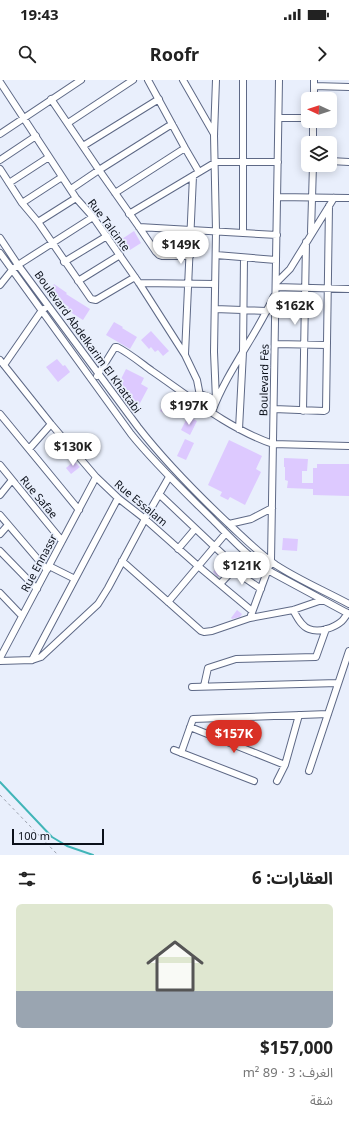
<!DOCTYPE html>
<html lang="ar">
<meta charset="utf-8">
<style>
:root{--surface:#fff;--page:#f6f6f6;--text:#222;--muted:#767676;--accent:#d93025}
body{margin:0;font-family:"Noto Sans","Noto Sans Arabic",sans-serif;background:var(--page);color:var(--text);direction:rtl;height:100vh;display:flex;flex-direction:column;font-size:15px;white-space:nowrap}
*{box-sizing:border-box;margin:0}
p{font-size:13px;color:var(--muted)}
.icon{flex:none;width:22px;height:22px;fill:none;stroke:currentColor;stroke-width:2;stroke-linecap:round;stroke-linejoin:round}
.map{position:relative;height:775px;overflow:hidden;direction:ltr}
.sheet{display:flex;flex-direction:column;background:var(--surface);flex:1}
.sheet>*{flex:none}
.needle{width:26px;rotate:273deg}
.buttons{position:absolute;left:301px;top:12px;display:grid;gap:8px}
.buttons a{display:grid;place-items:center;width:36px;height:36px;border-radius:6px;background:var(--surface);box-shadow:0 2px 10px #0003;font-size:20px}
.scale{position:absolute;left:12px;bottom:10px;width:92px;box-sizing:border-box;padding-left:4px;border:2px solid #0b101a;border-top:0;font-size:11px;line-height:14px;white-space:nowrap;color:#0b101a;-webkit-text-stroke:3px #e9effc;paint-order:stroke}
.price{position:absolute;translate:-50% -34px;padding:0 9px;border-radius:14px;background:#fff;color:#222;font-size:13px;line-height:26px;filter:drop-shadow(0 1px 2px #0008)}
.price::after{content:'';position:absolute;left:50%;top:24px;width:12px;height:9px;margin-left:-6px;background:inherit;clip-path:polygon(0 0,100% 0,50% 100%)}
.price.active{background:var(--accent);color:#fff}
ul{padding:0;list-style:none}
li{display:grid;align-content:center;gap:8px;height:212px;padding:0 16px}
li span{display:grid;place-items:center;height:124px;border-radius:6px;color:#555}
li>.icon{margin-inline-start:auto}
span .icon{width:72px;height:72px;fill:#fffc;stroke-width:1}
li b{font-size:17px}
h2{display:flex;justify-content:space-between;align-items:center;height:48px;padding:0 16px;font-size:17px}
.status{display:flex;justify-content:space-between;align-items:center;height:28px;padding:0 20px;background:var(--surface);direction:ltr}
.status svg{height:11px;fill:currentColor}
header{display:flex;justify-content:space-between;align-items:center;height:52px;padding:0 16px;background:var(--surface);font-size:18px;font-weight:700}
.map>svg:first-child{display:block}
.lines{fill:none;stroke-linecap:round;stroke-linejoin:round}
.stream{stroke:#41b5b8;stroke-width:2}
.building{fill:#ddc9ff}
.minor-casing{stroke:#5e6986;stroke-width:8}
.path{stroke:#9da3af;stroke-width:1;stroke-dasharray:3 3;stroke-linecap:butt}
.minor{stroke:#fff;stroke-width:6}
.labels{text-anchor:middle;stroke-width:3.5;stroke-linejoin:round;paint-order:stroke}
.street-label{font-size:11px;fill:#0b101a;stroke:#e9effc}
</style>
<div class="status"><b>19:43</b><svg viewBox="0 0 49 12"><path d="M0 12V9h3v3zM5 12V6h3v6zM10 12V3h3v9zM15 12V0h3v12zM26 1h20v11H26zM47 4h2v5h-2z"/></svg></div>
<header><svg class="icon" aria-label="forward" viewBox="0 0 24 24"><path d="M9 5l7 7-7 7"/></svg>Roofr<svg class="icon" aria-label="search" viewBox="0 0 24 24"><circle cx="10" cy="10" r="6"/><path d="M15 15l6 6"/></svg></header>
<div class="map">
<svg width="349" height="775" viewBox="0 0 349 775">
<rect width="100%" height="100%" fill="#e9effc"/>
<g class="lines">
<path class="stream" d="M 0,702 L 52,757 L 67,766 L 93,775"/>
</g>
<path class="building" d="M 134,151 L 141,163 L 130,170 L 122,159 Z
M 54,204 L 67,213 L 66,214 L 90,229 L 83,240 L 67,230 L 69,227 L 48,213 Z
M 114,242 L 123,247 L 122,248 L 137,257 L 130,269 L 106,255 Z
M 151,251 L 169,271 L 163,276 L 158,270 L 155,272 L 151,267 L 149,269 L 141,260 Z
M 57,279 L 63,286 L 65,285 L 70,292 L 58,302 L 46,287 Z
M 126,289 L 144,298 L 141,304 L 148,308 L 139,325 L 130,320 L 132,316 L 124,312 L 125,309 L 118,305 Z
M 168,316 L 177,321 L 169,336 L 160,331 Z
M 188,336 L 197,341 L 190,355 L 181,350 Z
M 185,359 L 194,363 L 186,380 L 177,376 Z
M 229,360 L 262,376 L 256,389 L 261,392 L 245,425 L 230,417 L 228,420 L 220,416 L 222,412 L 208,405 Z
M 284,378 L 308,379 L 307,391 L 302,391 L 302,403 L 313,403 L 313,388 L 317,388 L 317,384 L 349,384 L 349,416 L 313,415 L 313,409 L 287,408 L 288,401 L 285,400 L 285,387 L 284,387 Z
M 74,381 L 80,387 L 71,394 L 66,388 Z
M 283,458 L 298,459 L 297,471 L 282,470 Z
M 222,481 L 227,486 L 218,497 L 213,492 Z
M 237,530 L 242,534 L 240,537 L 232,539 L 231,538 Z"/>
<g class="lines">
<defs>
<path id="minor" d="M 148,0 L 185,68 L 199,92
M 183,0 L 214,54
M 0,2 L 76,118 L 93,137 L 139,203 L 185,275 L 197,300 L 202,326
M 314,6 L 349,7
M 51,19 L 99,90 L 139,147 L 156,172 L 159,175 L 162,176 L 190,176
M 314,19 L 314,0
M 279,38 L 308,38
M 68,43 L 133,0
M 0,54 L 81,0
M 313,63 L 313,41
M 83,66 L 159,19
M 0,80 L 36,56
M 330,81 L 349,82
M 0,89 L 22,123 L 38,142 L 91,219 L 96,220 L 135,197
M 9,103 L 49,77
M 71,109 L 99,90 L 172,44
M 115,113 L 185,68
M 277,117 L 349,118
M 22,123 L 62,97
M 129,134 L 216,82 L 278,82
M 38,142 L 76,118
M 139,147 L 191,150 L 277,155
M 311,152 L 313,85
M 243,153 L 243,0
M 0,158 L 18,185 L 138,347 C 166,383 199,416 232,447 C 246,460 260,474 276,485 C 299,500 325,511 349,524
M 0,173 L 131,354 C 156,385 185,412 213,440 C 232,459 250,479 273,493 L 349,534
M 216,175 L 276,180
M 64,182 L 107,156
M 78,201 L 120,175
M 139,203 L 215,204
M 276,203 L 290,189 L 334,118
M 0,205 L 12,190 L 18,185 L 93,137
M 276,207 L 349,209
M 215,229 L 267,231
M 275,264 L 327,265
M 185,274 L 193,96
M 0,280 L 51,344 L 96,397 L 118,418 L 145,439 L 198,486 L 252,531
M 4,285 L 40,233 L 45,228
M 97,296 L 115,267 L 117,267 C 129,273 141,283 152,291 C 190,317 229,349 273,364 L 349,366
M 200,314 L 216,320 L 214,272 L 216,151 L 214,55 L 216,0
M 274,329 L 324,331 L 326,330 L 329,126
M 303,331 L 306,162
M 212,332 C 227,291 256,256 274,216
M 0,334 L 79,430
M 239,349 L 243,272 L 244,178
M 29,369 L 51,344
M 0,385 L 62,461
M 159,414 L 234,485 L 233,490 L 220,504
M 0,415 L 12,400
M 0,435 L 47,490
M 229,444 L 251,439 L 272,428
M 0,454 L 8,445
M 178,469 L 195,449
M 0,471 L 37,509
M 122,481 L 201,551 L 204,552 L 212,551 L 250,538 L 271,481 L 279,0
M 49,486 L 75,499
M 233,490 L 261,509
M 0,513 L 22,536
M 168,522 L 226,453
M 293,530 C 297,537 301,546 309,549 C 319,553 334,548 342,541 C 344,539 346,536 348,533
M 250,538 L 293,530 L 322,520
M 0,578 L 96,397
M 32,580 L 118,418
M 0,581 L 32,580 L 41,577 L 98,524 L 108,508 L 145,439 L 169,397
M 204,606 L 208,588 L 236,579 L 316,577 L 326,549
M 192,607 L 338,603
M 190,647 L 285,685
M 174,670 L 254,701
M 181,673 L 193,639 L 328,634
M 309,691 L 349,571
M 277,701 L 285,685 L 299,635"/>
</defs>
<use href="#minor" class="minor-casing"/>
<path class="path" d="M 0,715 L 58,775"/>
<use href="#minor" class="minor"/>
</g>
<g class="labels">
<g class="street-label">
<text transform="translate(109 145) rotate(53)" y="4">Rue Talcinte</text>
<text transform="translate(88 262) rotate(54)" y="4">Boulevard Abdelkarim El Khattabi</text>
<text transform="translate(264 300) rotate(-89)" y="4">Boulevard Fès</text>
<text transform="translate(39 417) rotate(50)" y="4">Rue Safae</text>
<text transform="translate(141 423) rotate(40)" y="4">Rue Essalam</text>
<text transform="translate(39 483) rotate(-62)" y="4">Rue Ennassr</text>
</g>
</g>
</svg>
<div class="buttons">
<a><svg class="needle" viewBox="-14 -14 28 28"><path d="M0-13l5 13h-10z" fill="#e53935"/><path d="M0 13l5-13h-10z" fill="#767676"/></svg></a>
<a><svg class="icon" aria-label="layers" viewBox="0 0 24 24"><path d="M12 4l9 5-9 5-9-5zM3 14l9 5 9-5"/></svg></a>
</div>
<div class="scale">100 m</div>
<b class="price" style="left:181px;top:185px">$149K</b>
<b class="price" style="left:295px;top:246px">$162K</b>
<b class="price" style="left:189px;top:346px">$197K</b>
<b class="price" style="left:73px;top:387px">$130K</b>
<b class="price" style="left:242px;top:506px">$121K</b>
<b class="price active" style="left:234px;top:674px">$157K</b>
</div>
<section class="sheet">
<h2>العقارات: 6<svg class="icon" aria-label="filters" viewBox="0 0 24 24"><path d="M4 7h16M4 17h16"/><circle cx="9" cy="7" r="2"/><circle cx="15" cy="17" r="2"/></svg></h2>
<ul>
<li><span style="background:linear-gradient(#dfe7d0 70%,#9aa5b1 0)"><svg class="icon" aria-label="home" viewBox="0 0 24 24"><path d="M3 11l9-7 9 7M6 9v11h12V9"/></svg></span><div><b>$157,000</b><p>الغرف: 3 · 89 m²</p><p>شقة</p></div></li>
</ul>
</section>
